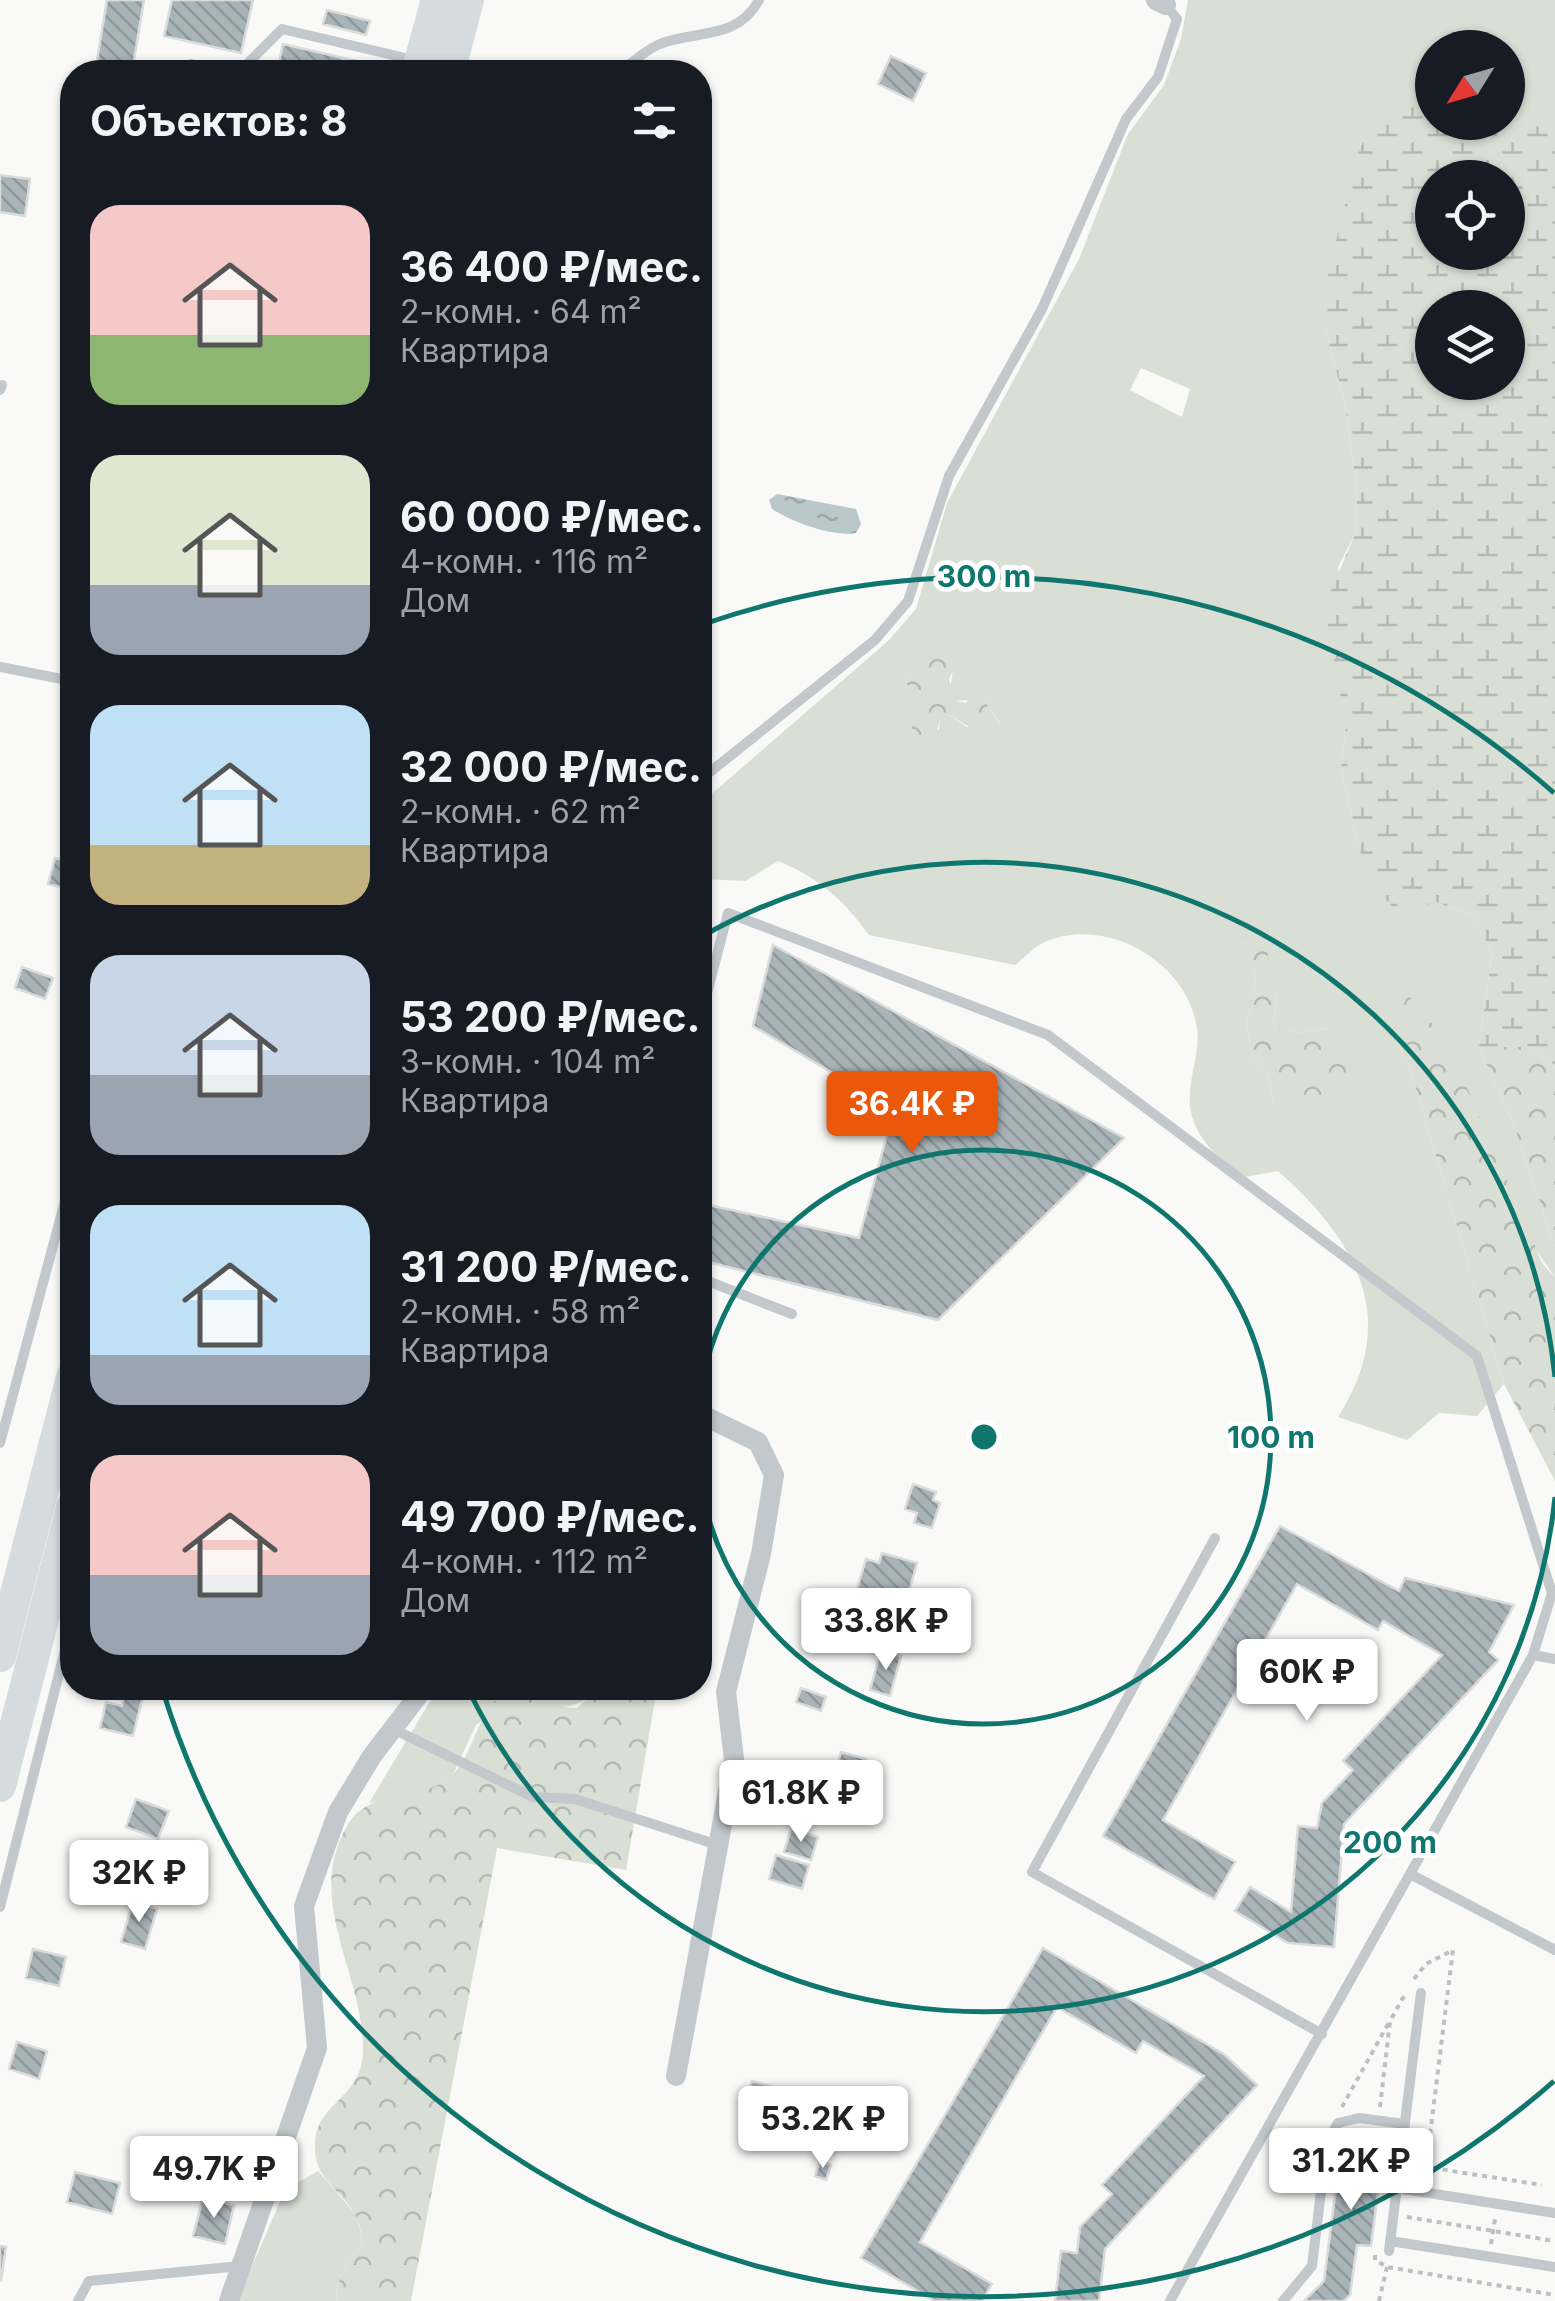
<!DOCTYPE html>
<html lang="ru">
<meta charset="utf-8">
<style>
:root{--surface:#171b24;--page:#20242c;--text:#f1f3f6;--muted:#9ea1a6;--accent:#ea580c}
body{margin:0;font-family:Inter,sans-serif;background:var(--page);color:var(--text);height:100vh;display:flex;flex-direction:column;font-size:38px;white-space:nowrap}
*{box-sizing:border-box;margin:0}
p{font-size:32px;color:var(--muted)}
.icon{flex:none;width:55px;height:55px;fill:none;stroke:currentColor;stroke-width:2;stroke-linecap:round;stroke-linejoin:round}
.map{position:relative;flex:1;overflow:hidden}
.sheet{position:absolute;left:60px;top:60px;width:652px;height:1640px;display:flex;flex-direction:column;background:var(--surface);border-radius:40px;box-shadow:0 2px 8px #0004}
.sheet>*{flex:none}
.needle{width:65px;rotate:233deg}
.controls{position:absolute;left:1415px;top:30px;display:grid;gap:20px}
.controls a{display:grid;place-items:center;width:110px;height:110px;border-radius:50%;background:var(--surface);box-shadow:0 2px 8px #0004;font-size:50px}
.price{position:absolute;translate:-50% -85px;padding:0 22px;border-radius:10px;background:#fff;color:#222;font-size:32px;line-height:65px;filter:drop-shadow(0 2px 5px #0008)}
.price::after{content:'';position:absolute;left:50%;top:60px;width:30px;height:22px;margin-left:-15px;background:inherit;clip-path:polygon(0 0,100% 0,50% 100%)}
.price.current{background:var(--accent);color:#fff}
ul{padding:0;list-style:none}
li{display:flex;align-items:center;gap:30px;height:250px;padding:0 30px}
li span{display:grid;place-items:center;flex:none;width:280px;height:200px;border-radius:30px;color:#555}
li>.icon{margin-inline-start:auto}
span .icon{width:120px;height:120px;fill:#fffc;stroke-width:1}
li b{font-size:42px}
h2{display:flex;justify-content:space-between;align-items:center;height:120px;padding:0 30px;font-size:42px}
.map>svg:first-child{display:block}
.green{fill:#dadfd6;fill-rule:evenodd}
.forest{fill:url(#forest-crowns)}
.wetland{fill:url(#wetland-marsh);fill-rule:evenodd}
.water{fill:url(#water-ripples)}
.building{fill:url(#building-back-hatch);stroke:#dbdbd9;stroke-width:2.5}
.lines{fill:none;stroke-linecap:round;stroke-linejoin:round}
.path{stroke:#bcc0c2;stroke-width:4;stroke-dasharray:5 5;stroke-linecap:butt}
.service{stroke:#c2c8cb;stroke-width:10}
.minor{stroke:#c2c8cb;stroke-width:20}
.trunk{stroke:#d6dbde;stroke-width:32}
.ring{fill:none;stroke:#0f766e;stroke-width:5}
.centre{fill:#0f766e;stroke:#fff;stroke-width:5}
.ring-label{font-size:30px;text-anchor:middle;font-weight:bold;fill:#0f766e;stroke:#fff;stroke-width:10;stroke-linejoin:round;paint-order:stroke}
</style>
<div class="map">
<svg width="1555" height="2301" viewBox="0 0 1555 2301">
<defs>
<pattern id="forest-crowns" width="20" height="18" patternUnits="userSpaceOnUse" patternTransform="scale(2.5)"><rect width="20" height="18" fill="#dadfd6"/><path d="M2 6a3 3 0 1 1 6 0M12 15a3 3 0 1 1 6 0" fill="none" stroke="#b4bab3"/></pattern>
<pattern id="wetland-marsh" width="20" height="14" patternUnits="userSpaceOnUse" patternTransform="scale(2.5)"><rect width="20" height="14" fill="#dadfd6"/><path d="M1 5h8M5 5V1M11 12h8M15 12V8" fill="none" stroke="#b4bab3"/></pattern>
<pattern id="water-ripples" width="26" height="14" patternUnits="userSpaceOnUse" patternTransform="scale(2.5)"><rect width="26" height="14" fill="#bac8cb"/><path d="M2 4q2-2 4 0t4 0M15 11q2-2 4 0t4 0" fill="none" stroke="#9ba7aa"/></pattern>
<pattern id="building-back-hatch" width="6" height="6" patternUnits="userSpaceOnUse" patternTransform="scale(2.5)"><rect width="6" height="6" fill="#a9b4b9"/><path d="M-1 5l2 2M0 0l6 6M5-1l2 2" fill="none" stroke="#8d979c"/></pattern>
</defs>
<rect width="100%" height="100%" fill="#f9f9f7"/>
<path class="green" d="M 1188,0 L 1555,0 L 1555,127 L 1517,129 L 1495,123 L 1508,122 L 1508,48 L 1432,48 L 1432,101 L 1407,101 L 1348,205 L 1336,243 L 1325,327 L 1345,405 L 1357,491 L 1356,532 L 1338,567 L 1346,725 L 1341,767 L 1358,846 L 1436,902 L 1473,916 L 1492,952 L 1479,1047 L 1512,1120 L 1555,1246 L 1555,1278 L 1395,1035 L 1413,1079 L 1504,1384 L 1477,1416 L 1439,1413 L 1407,1440 L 1338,1417 C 1401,1319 1357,1241 1278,1171 L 1240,1178 C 1221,1160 1196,1139 1191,1112 C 1185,1085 1201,1055 1197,1028 C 1188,963 1107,915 1045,942 C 1035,946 1024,958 1015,965 L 869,935 C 843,899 819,878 778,861 L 745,881 L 700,879 L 700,804 L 888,641 L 916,609 L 947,503 L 1079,259 L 1128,134 L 1164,85 L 1181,39 ZM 1141,368 L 1190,389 L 1182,417 L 1130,390 ZM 953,668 L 950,691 L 956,701 L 983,699 L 1000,723 L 967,727 L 949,715 L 940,718 L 939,730 L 913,720 L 916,710 L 906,680 L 912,671 ZM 1254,963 L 1277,996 L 1273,1025 L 1301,1033 L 1329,1028 L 1273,1106 L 1269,1077 L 1251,1053 L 1247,1022 L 1255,994 Z
M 438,1688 L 599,1688 L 600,1690 C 568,1714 556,1709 520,1694 L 476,1725 L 452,1777 L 427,1792 L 369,1803 Z
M 318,2171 L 357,2216 L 363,2243 C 352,2259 333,2280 337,2301 L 237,2301 L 285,2190 Z"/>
<path class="forest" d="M 946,642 L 955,646 L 959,658 L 949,679 L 956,701 L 966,703 L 972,694 L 983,699 L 1000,724 L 978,732 L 949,715 L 940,719 L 935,740 L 925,745 L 915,740 L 911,731 L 915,710 L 906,680 L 925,648 Z
M 1244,937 L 1264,938 L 1277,996 L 1273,1025 L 1301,1033 L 1329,1028 L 1348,1052 L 1347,1080 C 1321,1106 1310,1114 1273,1106 L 1269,1077 L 1251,1053 L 1247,1022 L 1255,994 L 1254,964 Z
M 1407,994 L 1448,1043 L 1542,1263 L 1555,1278 L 1555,1481 L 1504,1384 L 1413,1079 L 1395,1035 Z
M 1479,1047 L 1529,1047 L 1555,1068 L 1555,1246 L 1512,1120 Z
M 599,1688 L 657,1688 L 626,1870 L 497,1848 L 411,2301 L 337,2301 C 333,2280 352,2259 363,2243 C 361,2234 360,2222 355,2214 C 339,2188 313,2178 315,2144 C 317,2100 364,2099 363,2048 C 363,1974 304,1899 347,1826 C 369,1788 416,1801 447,1780 C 467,1766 477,1723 492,1702 C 530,1691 539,1706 577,1708 Z"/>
<path class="wetland" d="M 1407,101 L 1432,101 L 1432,122 L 1555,127 L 1555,1068 L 1529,1047 L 1479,1047 L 1492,952 L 1473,916 L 1436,902 L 1399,914 L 1373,885 L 1358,846 L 1341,767 L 1346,725 L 1324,606 L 1356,532 L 1357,491 L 1345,405 L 1325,327 L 1326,284 L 1356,158 L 1372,122 ZM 1432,178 L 1508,178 L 1508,252 L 1432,252 ZM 1432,308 L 1508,308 L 1508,382 L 1432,382 Z"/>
<path class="water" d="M 777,494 L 856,509 L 861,524 L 856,533 C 832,537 792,522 772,509 L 769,500 Z"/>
<path class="building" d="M 107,0 L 144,0 L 132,72 L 95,72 Z
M 172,0 L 253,0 L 241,53 L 164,36 Z
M 327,10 L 370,21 L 366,35 L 323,24 Z
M 283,44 L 343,58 L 340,72 L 279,63 Z
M 891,56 L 926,73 L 913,101 L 878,84 Z
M 343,58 L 366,63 L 364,72 L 340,72 Z
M 0,175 L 30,179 L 25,216 L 0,212 Z
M 55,858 L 72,863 L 72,890 L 48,884 Z
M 773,945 L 1124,1138 L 938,1320 L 700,1260 L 709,1205 L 859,1238 L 894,1109 L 753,1026 Z
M 22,967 L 53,978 L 45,999 L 15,988 Z
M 913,1484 L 936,1492 L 933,1500 L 940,1503 L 932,1528 L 914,1523 L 917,1513 L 905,1509 Z
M 1280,1526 L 1399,1591 L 1405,1578 L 1514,1605 L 1489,1652 L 1498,1660 L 1344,1824 L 1334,1947 L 1288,1943 L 1235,1911 L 1250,1887 L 1291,1912 L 1298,1826 L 1317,1828 L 1322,1803 L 1353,1770 L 1343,1761 L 1442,1655 L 1383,1621 L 1378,1630 L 1297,1584 L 1163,1820 L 1235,1862 L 1214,1899 L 1103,1836 Z
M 882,1553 L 917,1563 L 906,1603 L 857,1589 L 866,1559 L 879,1563 Z
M 881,1650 L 901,1656 L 890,1696 L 870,1690 Z
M 801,1688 L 826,1697 L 821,1711 L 796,1702 Z
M 125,1691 L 143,1695 L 133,1736 L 100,1728 L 106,1702 L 122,1706 Z
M 841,1752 L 866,1759 L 860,1780 L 835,1773 Z
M 136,1799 L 169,1811 L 158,1839 L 126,1827 Z
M 791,1829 L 818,1837 L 811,1860 L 784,1852 Z
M 776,1855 L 809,1865 L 802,1889 L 769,1879 Z
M 133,1902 L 157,1909 L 145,1949 L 121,1942 Z
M 1043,1948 L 1225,2055 L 1257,2085 L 1105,2249 L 1099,2301 L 1055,2301 L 1061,2251 L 1077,2253 L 1080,2227 L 1112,2194 L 1102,2185 L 1204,2076 L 1143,2041 L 1136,2053 L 1057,2007 L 920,2242 L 992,2284 L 982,2301 L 935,2301 L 861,2258 Z
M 33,1949 L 66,1957 L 59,1986 L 26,1978 Z
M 17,2042 L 47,2051 L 39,2079 L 9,2069 Z
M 752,2081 L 787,2091 L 774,2136 L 755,2131 L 761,2110 L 745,2106 Z
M 1343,2133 L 1385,2139 L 1371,2246 L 1357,2245 L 1350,2295 L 1344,2301 L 1304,2301 L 1324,2281 Z
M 820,2161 L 831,2165 L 826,2180 L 815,2176 Z
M 75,2172 L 120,2183 L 112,2214 L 67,2202 Z
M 203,2198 L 234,2205 L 225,2244 L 193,2236 Z
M 0,2246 L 6,2247 L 1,2280 L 0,2280 Z"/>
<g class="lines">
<path class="path" d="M 1414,1979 L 1426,1964 L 1453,1950 L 1426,2167
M 1342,2107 L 1388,2024
M 1380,2107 L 1390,2021 L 1404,1996
M 1413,2165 L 1542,2185
M 1407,2217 L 1555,2241
M 1491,2244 L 1495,2219
M 1375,2255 L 1375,2260 L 1387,2267 L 1555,2295
M 1379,2301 L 1387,2267"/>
<path class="service" d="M 191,64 L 219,72
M 239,72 L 282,29 L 414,60
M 621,72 C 632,62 646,50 660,44 C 696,30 738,40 759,0
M 0,390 L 2,385
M 0,667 L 72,681
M 700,780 L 875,640 L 908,601 L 949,476 L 1042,309 L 1126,119 L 1158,77 L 1177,19 L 1166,5
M 700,1020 L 728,913 L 1048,1035 L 1477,1356 L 1552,1593 L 1533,1655 L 1170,2301
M 700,1278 L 792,1314
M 0,1443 L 72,1175
M 1215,1538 L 1032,1872 L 1322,2034
M 1533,1655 L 1555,1659
M 393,1729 L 533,1797 L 575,1799 L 718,1845
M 1412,1875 L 1555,1950
M 0,1907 L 72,1622
M 1397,2188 L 1555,2213
M 1390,2241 L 1555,2267
M 1389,2251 L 1421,1993
M 78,2301 L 89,2281 L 240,2266
M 1283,2301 L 1312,2266 L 1327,2142 L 1338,2123 L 1359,2118 L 1405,2124"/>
<path class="minor" d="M 1156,0 L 1166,5
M 676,2076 L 734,1759 L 726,1692 L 761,1554 L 774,1475 L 758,1442 L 700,1414
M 229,2301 L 317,2048 L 304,1906 L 338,1812 L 372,1756 L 424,1688"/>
<path class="trunk" d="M 417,72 L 437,0
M 449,72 L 468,0
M 0,1656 L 72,1377
M 0,1786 L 72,1507"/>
</g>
<g class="ring">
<path d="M700 1395A287 287 0 1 1 700 1479"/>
<path d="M1555 1497A574 574 0 0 1 468 1689M701 937A574 574 0 0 1 1555 1377"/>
<path d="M1554 2081A860 860 0 0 1 162 1688M704 624A860 860 0 0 1 1554 793"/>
</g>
<circle cx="984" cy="1437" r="15" class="centre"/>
<g class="ring-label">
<text x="984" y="587">300 m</text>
<text x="1271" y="1448">100 m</text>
<text x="1390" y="1853">200 m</text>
</g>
</svg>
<div class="controls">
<a><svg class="needle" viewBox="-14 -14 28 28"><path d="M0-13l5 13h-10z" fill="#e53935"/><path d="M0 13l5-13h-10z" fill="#9ea1a6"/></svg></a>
<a><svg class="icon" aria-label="locate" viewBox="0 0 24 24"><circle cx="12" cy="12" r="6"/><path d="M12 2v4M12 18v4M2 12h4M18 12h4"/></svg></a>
<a><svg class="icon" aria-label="layers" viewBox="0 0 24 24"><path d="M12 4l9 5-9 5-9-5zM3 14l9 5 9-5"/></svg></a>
</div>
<b class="price current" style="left:912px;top:1156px">36.4K ₽</b>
<b class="price" style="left:886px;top:1673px">33.8K ₽</b>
<b class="price" style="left:1307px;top:1724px">60K ₽</b>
<b class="price" style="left:801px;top:1845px">61.8K ₽</b>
<b class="price" style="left:139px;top:1925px">32K ₽</b>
<b class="price" style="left:823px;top:2171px">53.2K ₽</b>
<b class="price" style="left:1351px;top:2213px">31.2K ₽</b>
<b class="price" style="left:214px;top:2221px">49.7K ₽</b>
<section class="sheet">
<h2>Объектов: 8<svg class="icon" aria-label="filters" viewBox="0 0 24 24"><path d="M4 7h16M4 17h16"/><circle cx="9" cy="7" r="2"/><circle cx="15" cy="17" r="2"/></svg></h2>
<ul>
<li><span style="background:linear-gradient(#f6c9c9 65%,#8fb573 0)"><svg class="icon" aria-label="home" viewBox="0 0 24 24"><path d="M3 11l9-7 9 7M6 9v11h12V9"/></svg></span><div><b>36 400 ₽/мес.</b><p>2-комн. · 64 m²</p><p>Квартира</p></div></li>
<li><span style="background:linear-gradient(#dfe7d0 65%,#9aa5b1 0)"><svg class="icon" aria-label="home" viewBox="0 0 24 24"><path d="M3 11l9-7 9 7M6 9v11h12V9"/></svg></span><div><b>60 000 ₽/мес.</b><p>4-комн. · 116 m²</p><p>Дом</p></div></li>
<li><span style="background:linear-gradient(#bfe0f5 70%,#c2b280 0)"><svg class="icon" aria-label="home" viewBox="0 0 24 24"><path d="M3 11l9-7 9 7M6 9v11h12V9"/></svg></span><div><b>32 000 ₽/мес.</b><p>2-комн. · 62 m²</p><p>Квартира</p></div></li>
<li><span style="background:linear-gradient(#c9d6e8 60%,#9aa5b1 0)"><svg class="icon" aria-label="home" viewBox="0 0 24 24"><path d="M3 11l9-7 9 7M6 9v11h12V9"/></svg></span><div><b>53 200 ₽/мес.</b><p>3-комн. · 104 m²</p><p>Квартира</p></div></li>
<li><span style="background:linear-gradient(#bfe0f5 75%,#9aa5b1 0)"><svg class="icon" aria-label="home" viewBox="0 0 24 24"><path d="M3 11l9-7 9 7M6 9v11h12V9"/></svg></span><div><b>31 200 ₽/мес.</b><p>2-комн. · 58 m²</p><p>Квартира</p></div></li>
<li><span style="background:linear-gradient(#f6c9c9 60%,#9aa5b1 0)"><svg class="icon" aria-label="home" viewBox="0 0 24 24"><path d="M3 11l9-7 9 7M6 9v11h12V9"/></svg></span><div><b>49 700 ₽/мес.</b><p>4-комн. · 112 m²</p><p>Дом</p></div></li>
</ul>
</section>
</div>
